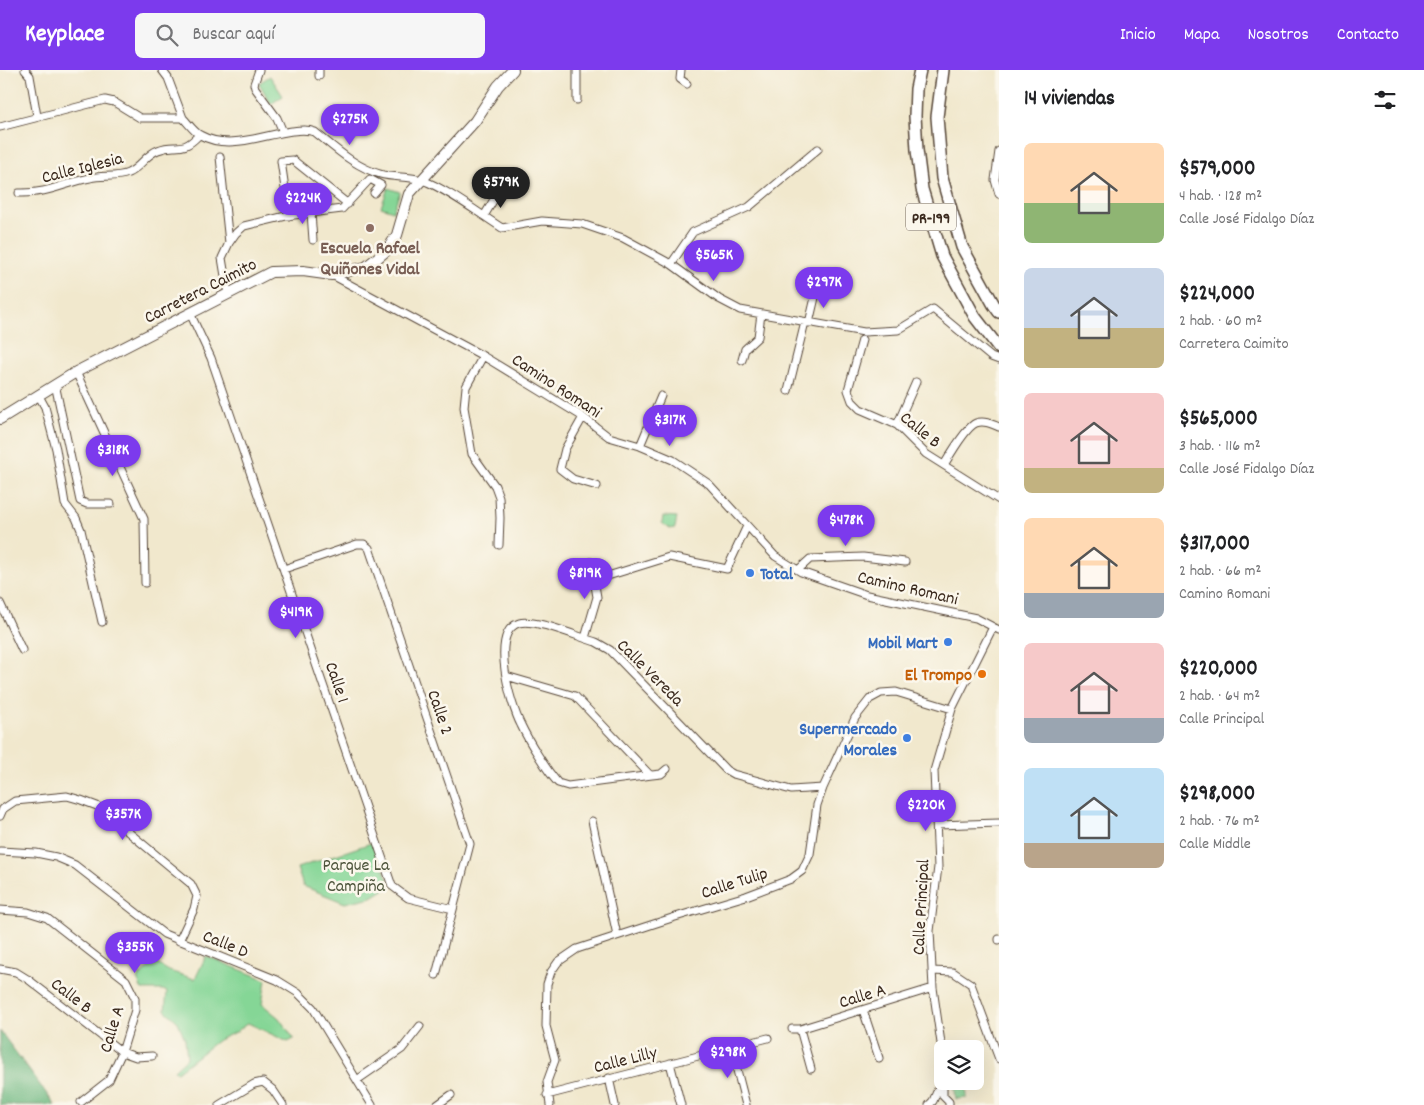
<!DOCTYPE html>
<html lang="es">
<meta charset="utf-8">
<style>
:root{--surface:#fff;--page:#f6f6f6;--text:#202124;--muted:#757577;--accent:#7c3aed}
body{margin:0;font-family:Dekko,sans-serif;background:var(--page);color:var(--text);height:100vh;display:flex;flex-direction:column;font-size:19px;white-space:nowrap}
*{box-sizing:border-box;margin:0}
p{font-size:16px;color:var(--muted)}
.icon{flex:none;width:28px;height:28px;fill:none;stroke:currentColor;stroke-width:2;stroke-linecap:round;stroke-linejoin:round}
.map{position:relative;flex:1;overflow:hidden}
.drawer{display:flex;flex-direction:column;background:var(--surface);width:425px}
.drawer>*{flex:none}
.buttons{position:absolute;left:934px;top:970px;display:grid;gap:10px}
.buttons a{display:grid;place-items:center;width:50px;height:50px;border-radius:8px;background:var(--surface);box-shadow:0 5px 20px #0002;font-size:25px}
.price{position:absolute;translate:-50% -42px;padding:0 11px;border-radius:18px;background:var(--accent);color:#fff;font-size:16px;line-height:32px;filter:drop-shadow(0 1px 2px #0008)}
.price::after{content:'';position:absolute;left:50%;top:30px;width:15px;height:11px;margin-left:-8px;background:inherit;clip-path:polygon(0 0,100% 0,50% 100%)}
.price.current{background:#222;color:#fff}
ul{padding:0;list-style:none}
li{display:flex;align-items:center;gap:15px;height:125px;padding:0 25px}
li span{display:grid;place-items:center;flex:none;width:140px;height:100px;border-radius:8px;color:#555}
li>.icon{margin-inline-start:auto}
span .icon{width:60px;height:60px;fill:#fffc;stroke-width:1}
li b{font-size:21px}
h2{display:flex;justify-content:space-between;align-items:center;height:60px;padding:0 25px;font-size:21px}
header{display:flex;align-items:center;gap:30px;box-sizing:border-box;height:70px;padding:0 25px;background:var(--accent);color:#fff}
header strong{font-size:24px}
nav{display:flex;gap:28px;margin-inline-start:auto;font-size:18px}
.search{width:350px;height:45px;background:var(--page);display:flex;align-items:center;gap:12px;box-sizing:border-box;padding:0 18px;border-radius:8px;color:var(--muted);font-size:19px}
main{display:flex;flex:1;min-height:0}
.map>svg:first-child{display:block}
.green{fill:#85d696;stroke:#60805a}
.forest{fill:#6cb77f;stroke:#54704e}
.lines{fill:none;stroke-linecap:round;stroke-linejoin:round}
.street-casing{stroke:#564638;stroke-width:9}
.secondary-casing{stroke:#564638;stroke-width:12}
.primary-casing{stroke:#564638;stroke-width:14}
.street{stroke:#fff;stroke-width:7}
.secondary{stroke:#fff;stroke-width:10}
.primary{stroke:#fff;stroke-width:11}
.education-dot{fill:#8d6e63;stroke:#fbf7ec;stroke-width:2}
.shop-dot{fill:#3f7fe0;stroke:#fbf7ec;stroke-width:2}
.food-dot{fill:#e8710a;stroke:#fbf7ec;stroke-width:2}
.labels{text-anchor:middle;stroke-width:5;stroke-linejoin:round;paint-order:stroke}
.shield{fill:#fbf7ec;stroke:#75685c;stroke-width:1}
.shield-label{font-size:16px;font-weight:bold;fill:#3b2a1e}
.street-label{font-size:18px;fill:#3b2a1e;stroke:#fbf7ec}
.education-label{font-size:18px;font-weight:bold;fill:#785e54;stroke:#fbf7ec}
.shop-label{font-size:18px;font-weight:bold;fill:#366cbe;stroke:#fbf7ec;text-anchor:end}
.food-label{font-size:18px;font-weight:bold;fill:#c56008;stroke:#fbf7ec;text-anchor:end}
.park-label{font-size:18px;fill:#4e553c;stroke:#fbf7ec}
</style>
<header>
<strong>Keyplace</strong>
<div class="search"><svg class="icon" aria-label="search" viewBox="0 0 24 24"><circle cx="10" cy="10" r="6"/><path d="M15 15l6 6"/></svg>Buscar aquí</div>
<nav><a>Inicio</a><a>Mapa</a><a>Nosotros</a><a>Contacto</a></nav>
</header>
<main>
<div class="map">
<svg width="999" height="1035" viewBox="0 0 999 1035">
<rect width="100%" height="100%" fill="#fbf7ec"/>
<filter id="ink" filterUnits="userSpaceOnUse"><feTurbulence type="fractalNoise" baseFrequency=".02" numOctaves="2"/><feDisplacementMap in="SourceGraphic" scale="10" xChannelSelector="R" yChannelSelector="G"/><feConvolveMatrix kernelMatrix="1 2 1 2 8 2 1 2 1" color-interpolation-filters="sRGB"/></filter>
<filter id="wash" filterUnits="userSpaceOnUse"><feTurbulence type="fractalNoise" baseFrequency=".0096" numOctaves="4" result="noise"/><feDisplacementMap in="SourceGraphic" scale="20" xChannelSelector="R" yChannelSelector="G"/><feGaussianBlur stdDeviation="1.12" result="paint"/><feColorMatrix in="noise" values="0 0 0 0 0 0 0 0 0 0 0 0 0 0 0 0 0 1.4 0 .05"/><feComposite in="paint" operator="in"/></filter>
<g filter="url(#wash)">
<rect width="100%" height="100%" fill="#f1e8cd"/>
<path class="green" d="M 270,6 L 283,26 L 271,34 L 259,13 Z
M 388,118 L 400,122 L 393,141 L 381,137 Z
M 663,446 L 677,447 L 675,458 L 670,459 L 662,453 Z
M 374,772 L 390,816 L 372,827 L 345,833 L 303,816 L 297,798 Z
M 206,886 L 266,910 L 262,934 L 279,948 L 294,969 L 288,972 L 248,953 L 236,962 L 218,970 L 177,1002 L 174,1000 L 187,988 L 185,969 L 178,952 L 165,940 L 167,922 L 163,920 L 142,920 L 137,909 L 154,892 L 169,901 L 195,909 Z
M 954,1011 L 966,1011 L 967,1028 L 956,1029 Z"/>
<path class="forest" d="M 0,961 L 55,1035 L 0,1035 Z"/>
</g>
<g filter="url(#ink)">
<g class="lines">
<defs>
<path id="street" d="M 25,0 L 30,6 L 37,46
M 162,0 L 168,8 L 183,48
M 259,0 L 254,14 L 255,18 L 277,48 L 283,62
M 681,0 L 680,9 L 687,14
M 319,6 L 319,0
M 577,30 L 577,0
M 0,57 L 105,30 L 114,32 L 140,48 L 183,48 C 188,53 194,62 200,65 C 229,81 262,65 292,61 C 300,60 307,59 315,62 C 335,78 355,97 380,104 C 393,108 408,106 422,110 C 445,118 480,144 502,158 L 542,151 L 582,154 L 623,168 L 671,194 L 719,229 L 740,240 L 864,262 L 898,260 L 933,239 L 991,287 L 999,290
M 999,81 L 995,110 L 999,124
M 220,87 L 229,173 L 222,188 L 228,224
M 19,123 C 48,124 64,113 90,108 C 102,105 117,108 128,103 C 140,98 145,85 158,80 C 177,72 180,85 199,65
M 311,143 L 313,170
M 289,146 L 281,91 L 293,90 L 348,134
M 484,146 L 499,121
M 229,173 L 236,163 L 244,156 L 286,146 L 342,139 L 370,109 L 381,115 L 374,123
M 671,194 L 693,162 L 749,137 L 818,79
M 332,205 L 483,286 L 583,347 L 609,367 L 640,376 L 673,390 L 709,414 L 775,486 L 801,502 L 867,525 L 976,548 L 999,560
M 190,243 L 211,288 L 392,816 L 408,828 L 453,839
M 809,253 L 817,219
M 862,270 L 848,320 L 852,331 L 860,339 L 897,355 L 926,384 L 999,430
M 483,286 L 466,317 L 464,337 L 472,384 L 495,416 L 499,427 L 500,448 L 499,475
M 742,290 L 745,279 L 758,267 L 761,244
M 76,302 L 144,449 L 145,513
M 55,314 L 80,431 L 87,434 L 111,434
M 788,321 L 805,252
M 39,326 L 45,337 L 56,379 L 65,434 L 76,448 L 81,460 L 102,552
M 583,347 L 565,379 L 560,399 L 573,409 L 597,416
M 897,355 L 916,312
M 640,376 L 661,326
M 944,395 C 950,385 966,357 976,353 C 984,350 992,354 999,357
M 284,499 L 357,474 L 364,474 L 369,478 L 470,774 L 436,905
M 798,500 L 810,489 L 863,487 L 905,492
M 611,505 L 669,487 L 727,499 L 747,456
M 0,533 L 22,580
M 585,568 L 597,527 L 591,492
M 506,606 L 575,626 L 650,705
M 667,699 L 661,704 L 652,705 L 568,716 L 558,713 C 547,701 528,670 521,655 C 511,636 489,562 519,553 C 534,548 579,567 596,572 L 610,580 L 726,700 L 733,704 L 791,720 L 823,718
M 0,746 L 3,739 L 15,731 L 67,726 L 81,730 L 97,736 L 191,814 L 197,826 L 194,839 L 179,871
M 592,751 L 617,865
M 937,755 L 999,753
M 0,781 L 36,783 L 56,787 L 75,795 L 164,864 L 277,910 L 298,923 L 313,938 L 372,1035
M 0,840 L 28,842 L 47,848 L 126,910 L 135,928 L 135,940 L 122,982 L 109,1010 L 81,1032
M 999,870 L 999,869
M 0,899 L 16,902 L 29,910 L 122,982 L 136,987 L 152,986
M 932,901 L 953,902 L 971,914 L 999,989
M 863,940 L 879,988
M 792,959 L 800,959 L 933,918
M 800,959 L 811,999
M 731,977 L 746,1035
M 942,980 L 933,918 L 930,861 L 938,797 L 934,701 L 952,639 L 993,557
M 670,993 L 681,1035
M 609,1008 L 615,1035
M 357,1010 L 402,979 L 420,956
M 943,1014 L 943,1026 L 949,1032 L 949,1035
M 547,1025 L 768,968
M 219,1035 L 254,1014 L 263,1012 L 273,1020 L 283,1035
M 437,1035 L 451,1025
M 550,1035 L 547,1012 L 555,990 L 546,956 L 547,914 L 551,902 L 558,892 L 577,879 L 672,848 L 746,826 L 791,809 L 802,801 L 810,784 L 817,735 L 823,718 L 855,648 L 870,629 L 881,623 L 896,622 L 952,639
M 929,1035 L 933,1031 L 942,1010"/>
<path id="secondary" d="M 0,349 L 76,302 L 271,202 L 303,201 L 332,205 L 366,197 L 387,180 L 397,165 L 409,124 L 475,51 L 498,16 L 513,0"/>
<path id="primary" d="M 920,0 L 916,19 L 915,46 L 917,80 L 922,119 L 942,186 L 975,247 L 999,278
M 943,0 L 937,47 L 942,108 L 962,177 L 994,235 L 999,242"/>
</defs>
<use href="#street" class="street-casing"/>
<use href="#secondary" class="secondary-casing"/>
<use href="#primary" class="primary-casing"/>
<use href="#street" class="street"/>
<use href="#secondary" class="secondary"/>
<use href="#primary" class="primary"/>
</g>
</g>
<circle class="education-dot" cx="370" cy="158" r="5"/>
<g class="shop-dot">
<circle cx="750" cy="503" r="5"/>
<circle cx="948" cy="572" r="5"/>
<circle cx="907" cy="668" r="5"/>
</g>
<circle class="food-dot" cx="982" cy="604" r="5"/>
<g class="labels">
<rect class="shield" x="906" y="133.5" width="50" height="27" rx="4"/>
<g class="shield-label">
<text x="931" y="153">PR-199</text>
</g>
<g class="street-label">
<text transform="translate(82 97) rotate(-14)" y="6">Calle Iglesia</text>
<text transform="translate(200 220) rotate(-27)" y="6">Carretera Caimito</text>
<text transform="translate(557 315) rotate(33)" y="6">Camino Romani</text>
<text transform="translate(921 359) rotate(39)" y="6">Calle B</text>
<text transform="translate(908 517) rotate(13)" y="6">Camino Romani</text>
<text transform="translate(651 602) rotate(45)" y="6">Calle Vereda</text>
<text transform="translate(338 612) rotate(71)" y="6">Calle 1</text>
<text transform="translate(441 642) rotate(71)" y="6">Calle 2</text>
<text transform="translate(734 812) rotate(-18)" y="6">Calle Tulip</text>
<text transform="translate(920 837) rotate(-87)" y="6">Calle Principal</text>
<text transform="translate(226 873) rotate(22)" y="6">Calle D</text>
<text transform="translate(72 925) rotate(38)" y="6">Calle B</text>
<text transform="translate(862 925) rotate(-17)" y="6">Calle A</text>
<text transform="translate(111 959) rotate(-73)" y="6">Calle A</text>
<text transform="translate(625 989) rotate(-14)" y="6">Calle Lilly</text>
</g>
<g class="education-label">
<text x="370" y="183">Escuela Rafael<tspan x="370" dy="21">Quiñones Vidal</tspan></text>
</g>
<g class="shop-label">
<text x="760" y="509" text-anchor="start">Total</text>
<text x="938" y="578">Mobil Mart</text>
<text x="897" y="664">Supermercado<tspan x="897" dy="21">Morales</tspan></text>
</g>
<g class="food-label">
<text x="972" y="610">El Trompo</text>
</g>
<g class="park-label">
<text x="356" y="800">Parque La<tspan x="356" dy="21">Campiña</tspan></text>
</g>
</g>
</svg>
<div class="buttons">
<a><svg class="icon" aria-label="layers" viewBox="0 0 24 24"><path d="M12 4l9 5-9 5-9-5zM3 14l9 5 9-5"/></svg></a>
</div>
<b class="price" style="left:350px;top:76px">$275K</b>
<b class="price current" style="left:501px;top:139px">$579K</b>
<b class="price" style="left:303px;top:155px">$224K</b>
<b class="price" style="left:714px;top:212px">$565K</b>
<b class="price" style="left:824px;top:239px">$297K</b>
<b class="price" style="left:670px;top:377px">$317K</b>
<b class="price" style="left:113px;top:407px">$318K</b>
<b class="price" style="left:846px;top:477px">$478K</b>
<b class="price" style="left:585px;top:530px">$819K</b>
<b class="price" style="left:296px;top:569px">$419K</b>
<b class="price" style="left:926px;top:762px">$220K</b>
<b class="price" style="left:123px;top:771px">$357K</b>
<b class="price" style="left:135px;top:904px">$355K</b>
<b class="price" style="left:728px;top:1009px">$298K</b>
</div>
<section class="drawer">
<h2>14 viviendas<svg class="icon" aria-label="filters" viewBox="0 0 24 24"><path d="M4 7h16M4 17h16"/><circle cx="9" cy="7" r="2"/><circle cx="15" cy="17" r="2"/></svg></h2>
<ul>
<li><span style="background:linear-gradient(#ffd9b3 60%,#8fb573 0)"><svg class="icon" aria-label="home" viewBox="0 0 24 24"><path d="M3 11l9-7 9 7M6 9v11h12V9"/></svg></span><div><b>$579,000</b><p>4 hab. · 128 m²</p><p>Calle José Fidalgo Díaz</p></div></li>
<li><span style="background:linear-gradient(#c9d6e8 60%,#c2b280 0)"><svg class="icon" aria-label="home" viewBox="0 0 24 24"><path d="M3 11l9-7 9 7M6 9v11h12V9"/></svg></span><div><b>$224,000</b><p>2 hab. · 60 m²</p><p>Carretera Caimito</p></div></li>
<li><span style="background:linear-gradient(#f6c9c9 75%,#c2b280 0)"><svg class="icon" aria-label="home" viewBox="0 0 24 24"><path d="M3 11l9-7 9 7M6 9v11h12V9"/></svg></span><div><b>$565,000</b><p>3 hab. · 116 m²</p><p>Calle José Fidalgo Díaz</p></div></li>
<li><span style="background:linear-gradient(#ffd9b3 75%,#9aa5b1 0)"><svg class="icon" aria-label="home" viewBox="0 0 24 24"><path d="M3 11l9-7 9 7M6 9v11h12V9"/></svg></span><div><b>$317,000</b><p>2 hab. · 66 m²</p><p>Camino Romani</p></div></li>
<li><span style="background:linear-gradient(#f6c9c9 75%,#9aa5b1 0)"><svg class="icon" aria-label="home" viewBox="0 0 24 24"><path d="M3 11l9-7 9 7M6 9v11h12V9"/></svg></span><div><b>$220,000</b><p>2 hab. · 64 m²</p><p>Calle Principal</p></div></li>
<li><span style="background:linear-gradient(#bfe0f5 75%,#b9a48a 0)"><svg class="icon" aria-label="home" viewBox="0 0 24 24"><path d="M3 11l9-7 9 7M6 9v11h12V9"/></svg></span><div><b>$298,000</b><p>2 hab. · 76 m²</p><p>Calle Middle</p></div></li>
</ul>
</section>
</main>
